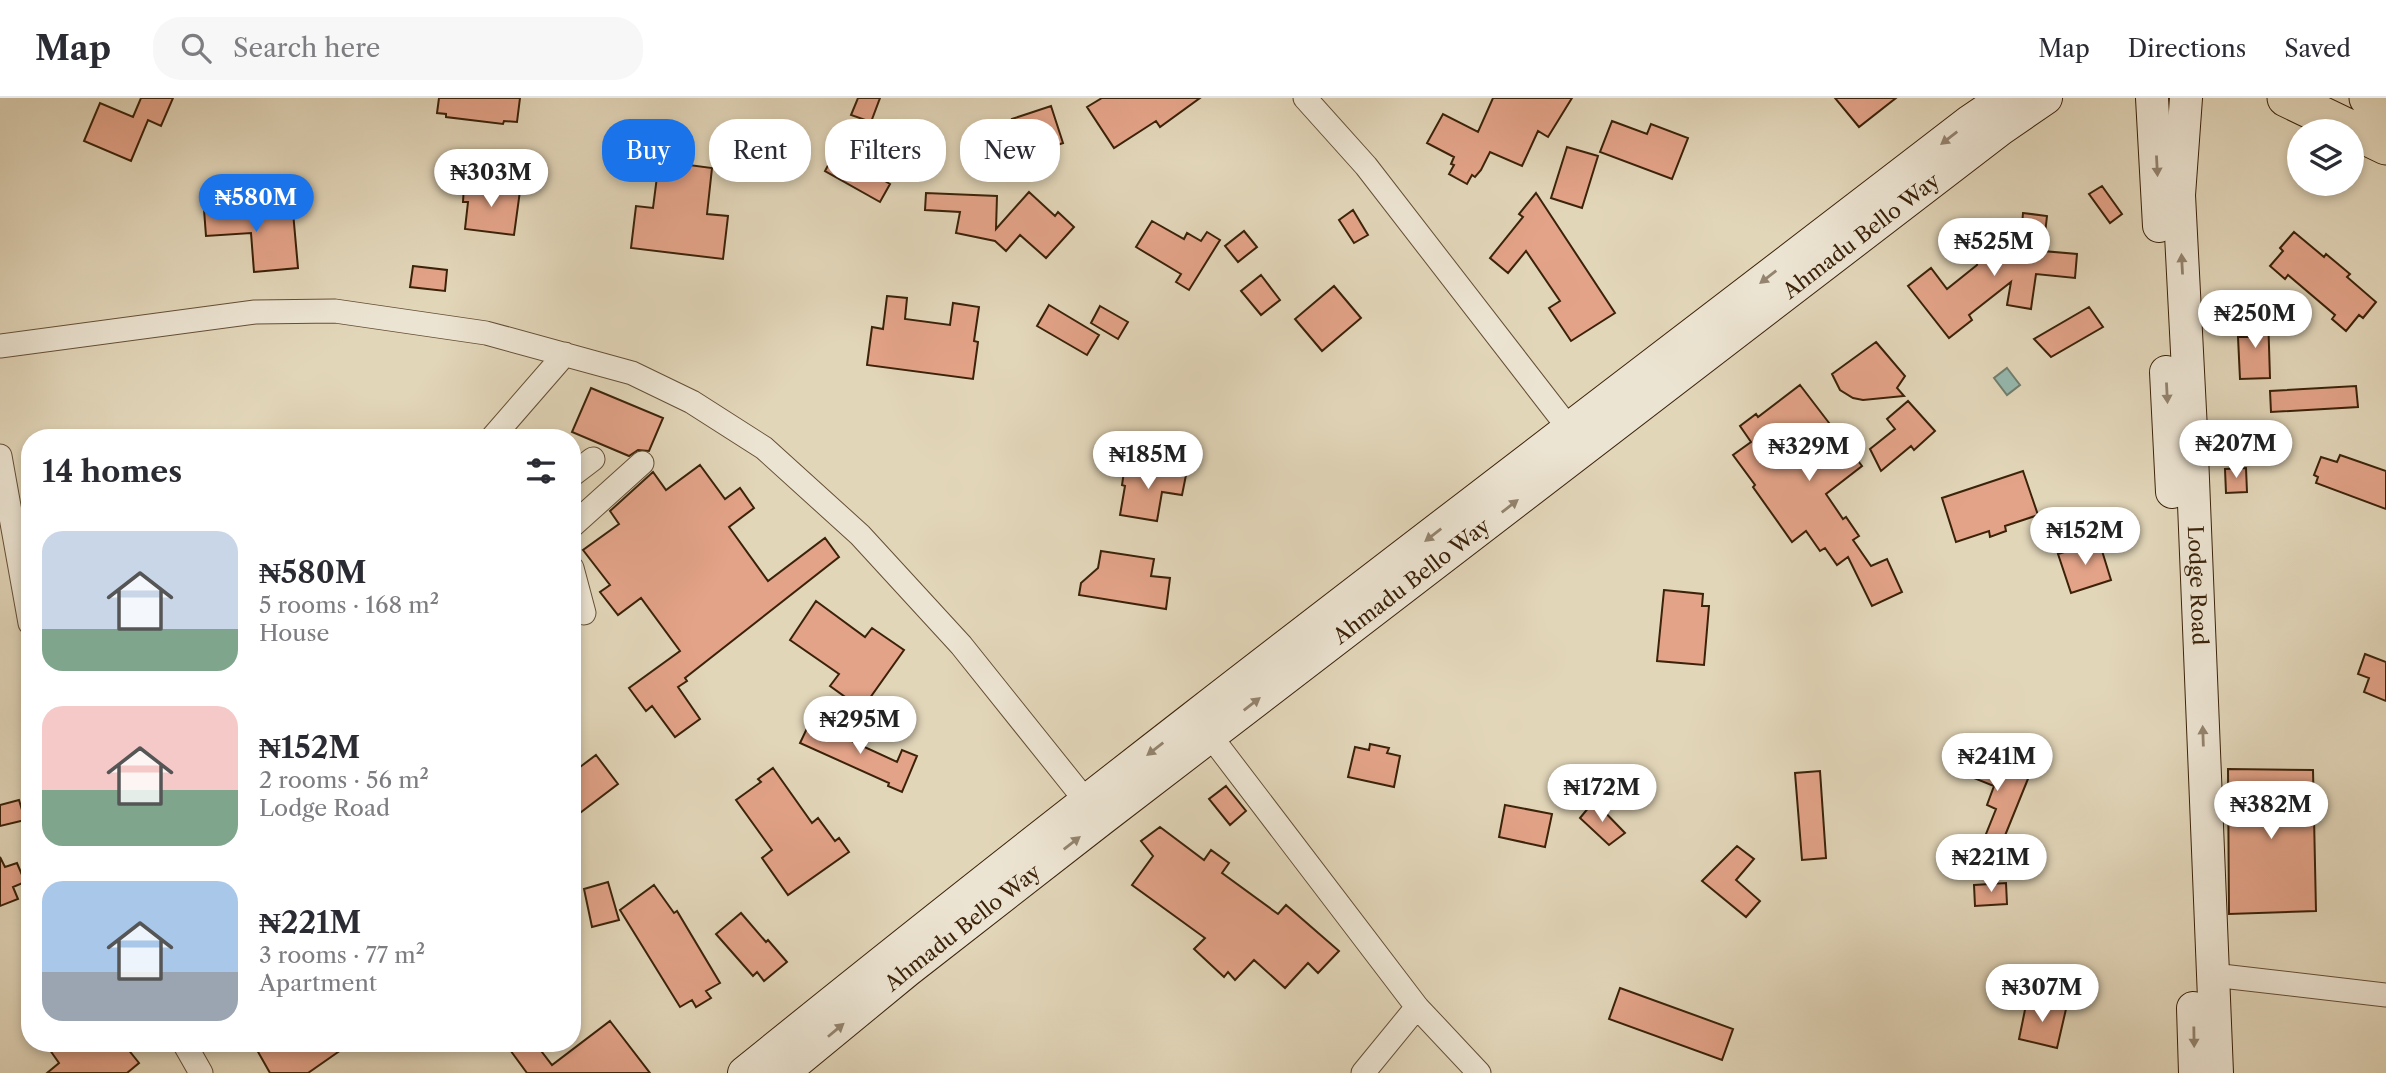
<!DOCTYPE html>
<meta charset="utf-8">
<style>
:root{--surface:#fff;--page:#f7f7f7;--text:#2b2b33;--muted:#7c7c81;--line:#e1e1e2;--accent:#1a73e8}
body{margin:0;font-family:"Libre Caslon Text",serif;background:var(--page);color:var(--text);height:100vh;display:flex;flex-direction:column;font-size:26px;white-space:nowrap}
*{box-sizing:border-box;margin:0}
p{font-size:23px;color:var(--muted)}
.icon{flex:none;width:38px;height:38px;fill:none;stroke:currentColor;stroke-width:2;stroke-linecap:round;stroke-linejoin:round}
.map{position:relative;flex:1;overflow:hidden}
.details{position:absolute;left:21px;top:331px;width:560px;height:623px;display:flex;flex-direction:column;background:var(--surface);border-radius:28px;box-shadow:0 4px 10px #0003}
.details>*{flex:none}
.hud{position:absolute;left:602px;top:21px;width:665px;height:63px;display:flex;gap:14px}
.buttons{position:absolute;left:2287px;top:21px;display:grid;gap:14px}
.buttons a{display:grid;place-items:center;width:77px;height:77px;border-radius:50%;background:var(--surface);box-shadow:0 4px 10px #0003;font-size:35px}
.price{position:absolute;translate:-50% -60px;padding:0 16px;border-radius:24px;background:#fff;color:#222;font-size:23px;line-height:46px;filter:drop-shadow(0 2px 4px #0008)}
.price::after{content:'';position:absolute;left:50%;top:42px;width:21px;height:16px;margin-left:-10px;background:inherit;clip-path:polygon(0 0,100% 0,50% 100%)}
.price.on{background:var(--accent);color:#fff}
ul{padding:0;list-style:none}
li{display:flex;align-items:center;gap:21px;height:175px;padding:0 21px}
li span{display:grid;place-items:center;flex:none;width:196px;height:140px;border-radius:21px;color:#555}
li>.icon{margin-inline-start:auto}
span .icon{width:84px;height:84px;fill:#fffc;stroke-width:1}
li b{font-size:30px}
h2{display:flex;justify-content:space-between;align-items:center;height:84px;padding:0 21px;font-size:30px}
.tag{padding:0 24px;border-radius:28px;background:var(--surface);box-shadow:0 4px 10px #0003;font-size:24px;line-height:63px}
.tag.on{background:var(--accent);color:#fff}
header{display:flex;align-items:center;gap:42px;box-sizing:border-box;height:98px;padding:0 35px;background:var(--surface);border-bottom:2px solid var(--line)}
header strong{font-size:33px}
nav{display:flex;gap:38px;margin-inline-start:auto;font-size:24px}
.search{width:490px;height:63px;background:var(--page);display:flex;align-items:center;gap:18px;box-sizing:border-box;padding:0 24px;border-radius:28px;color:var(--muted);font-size:26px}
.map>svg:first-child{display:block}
.water{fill:#95b9af;stroke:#717d6d;stroke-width:2}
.building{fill:#e3a388;stroke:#3b2209;stroke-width:2}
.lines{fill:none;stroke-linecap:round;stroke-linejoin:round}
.street-casing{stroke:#654f35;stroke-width:25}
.secondary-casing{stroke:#3b2209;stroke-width:34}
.primary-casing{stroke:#3b2209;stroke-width:39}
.street{stroke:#ece4d2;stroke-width:23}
.secondary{stroke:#ece4d2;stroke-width:32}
.primary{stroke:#e2d6b9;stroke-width:37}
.oneway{fill:#94836e}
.labels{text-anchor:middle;stroke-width:5;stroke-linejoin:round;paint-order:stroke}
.street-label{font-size:21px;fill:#3b2209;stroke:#ece4d2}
</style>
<header>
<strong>Map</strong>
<div class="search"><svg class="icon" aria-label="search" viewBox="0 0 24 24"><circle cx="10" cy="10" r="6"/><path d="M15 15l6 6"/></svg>Search here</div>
<nav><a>Map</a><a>Directions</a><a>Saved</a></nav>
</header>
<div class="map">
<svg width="2386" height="975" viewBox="0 0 2386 975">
<rect width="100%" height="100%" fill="#e2d6b9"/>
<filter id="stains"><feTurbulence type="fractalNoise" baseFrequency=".00286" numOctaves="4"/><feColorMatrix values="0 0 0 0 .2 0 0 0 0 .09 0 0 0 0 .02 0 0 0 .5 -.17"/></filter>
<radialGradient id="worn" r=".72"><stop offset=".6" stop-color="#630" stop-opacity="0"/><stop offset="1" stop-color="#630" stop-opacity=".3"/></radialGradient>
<path class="water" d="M 2007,270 L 2020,287 L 2007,297 L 1994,280 Z"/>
<path class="building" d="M 141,0 L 173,0 L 161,28 L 148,22 L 131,63 L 84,43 L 100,5 L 133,19 Z
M 439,0 L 520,0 L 517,24 L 504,23 L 503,26 L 446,19 L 446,16 L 437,15 Z
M 858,0 L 880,0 L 871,24 L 851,17 Z
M 1102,0 L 1200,0 L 1160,29 L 1156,23 L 1114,50 L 1087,9 Z
M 1493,0 L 1572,0 L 1548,39 L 1538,33 L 1522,68 L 1490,54 L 1481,72 L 1475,79 L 1472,77 L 1467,86 L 1449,76 L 1454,67 L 1451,66 L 1454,59 L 1427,45 L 1443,16 L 1478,34 Z
M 1835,0 L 1896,0 L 1859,29 Z
M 1051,8 L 1063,45 L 1025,58 L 1012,21 Z
M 1612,23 L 1647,36 L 1651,26 L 1688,40 L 1672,81 L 1600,54 Z
M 1567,49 L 1598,58 L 1582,110 L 1551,100 Z
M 835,54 L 890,86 L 880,104 L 825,73 Z
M 659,63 L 712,70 L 707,116 L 728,118 L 723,161 L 631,150 L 636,108 L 653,110 Z
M 464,87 L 520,93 L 514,137 L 465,131 L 468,104 L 463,104 Z
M 2102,88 L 2122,116 L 2110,125 L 2089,96 Z
M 1029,94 L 1055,118 L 1058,114 L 1074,129 L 1046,160 L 1020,137 L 1006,153 L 995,143 L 956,135 L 960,114 L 925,112 L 926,95 L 997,98 L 996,131 Z
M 1536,95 L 1615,215 L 1571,243 L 1549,210 L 1560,203 L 1526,153 L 1508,175 L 1490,160 L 1523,119 L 1519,116 Z
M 224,96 L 225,120 L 293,114 L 298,170 L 254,174 L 251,135 L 206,138 L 203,98 Z
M 1353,112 L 1368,137 L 1354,145 L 1339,122 Z
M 2023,115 L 2047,118 L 2043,153 L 2077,156 L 2075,180 L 2036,176 L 2031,211 L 2007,207 L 2011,184 L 1969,217 L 1972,222 L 1949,240 L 1908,188 L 1931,170 L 1947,191 L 1977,167 L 1980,147 L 2020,153 Z
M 1152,123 L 1184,141 L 1187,135 L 1201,143 L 1207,134 L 1220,142 L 1189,192 L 1176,184 L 1181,176 L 1136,149 Z
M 1244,133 L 1257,149 L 1238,164 L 1225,148 Z
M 2294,134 L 2324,159 L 2326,156 L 2350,176 L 2347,179 L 2376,204 L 2363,220 L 2359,217 L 2346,233 L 2332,221 L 2335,217 L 2288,177 L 2285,181 L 2270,168 L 2283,153 L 2280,150 Z
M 413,168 L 447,172 L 445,193 L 410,189 Z
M 1261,177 L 1280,202 L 1261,217 L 1241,193 Z
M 1334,188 L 1361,220 L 1322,253 L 1295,221 Z
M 887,198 L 907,200 L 905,221 L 950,227 L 953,205 L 979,209 L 974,243 L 978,244 L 973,281 L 867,267 L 872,229 L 883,231 Z
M 1049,207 L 1099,237 L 1087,257 L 1037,228 Z
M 1100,208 L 1128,224 L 1118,241 L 1091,225 Z
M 2089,209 L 2103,229 L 2051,259 L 2034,241 Z
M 2248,217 L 2268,217 L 2270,280 L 2240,281 L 2238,239 L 2249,239 Z
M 1876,244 L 1905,278 L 1897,290 L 1904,298 L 1863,302 L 1853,300 L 1840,292 L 1832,276 Z
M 1800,287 L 1862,368 L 1826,396 L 1843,421 L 1846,419 L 1859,438 L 1853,442 L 1871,468 L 1887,461 L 1902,494 L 1872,508 L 1848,459 L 1837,467 L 1825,450 L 1820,453 L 1806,433 L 1792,444 L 1753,389 L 1755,387 L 1733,357 L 1751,344 L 1740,328 L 1756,316 L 1758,319 Z
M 2356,288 L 2358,309 L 2271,314 L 2270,293 Z
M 591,290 L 663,320 L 649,353 L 638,352 L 629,358 L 572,334 Z
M 1908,303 L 1935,333 L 1914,352 L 1911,348 L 1881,373 L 1870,351 L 1895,331 L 1887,321 Z
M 2340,357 L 2386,373 L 2386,411 L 2316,385 L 2318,379 L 2314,377 L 2321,359 L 2337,364 Z
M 700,367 L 725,401 L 740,390 L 754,410 L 729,429 L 768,483 L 825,440 L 839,459 L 685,580 L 687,583 L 678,589 L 700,621 L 675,639 L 652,608 L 646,613 L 629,590 L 680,553 L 641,500 L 618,517 L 600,494 L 610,487 L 583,452 L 619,426 L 610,413 L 653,374 L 666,392 Z
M 1125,367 L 1186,377 L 1182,397 L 1162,394 L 1157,423 L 1120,417 L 1125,388 L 1122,387 Z
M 2246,370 L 2247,394 L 2226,395 L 2225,371 Z
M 2023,373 L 2038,417 L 2005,428 L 2006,433 L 1990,439 L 1989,433 L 1956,444 L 1942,400 Z
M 2099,443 L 2111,482 L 2071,495 L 2058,456 Z
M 1101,453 L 1154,461 L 1151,478 L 1170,480 L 1166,511 L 1079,497 L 1081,485 L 1098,470 Z
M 1664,492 L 1703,496 L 1702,508 L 1709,508 L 1704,567 L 1657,563 Z
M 816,503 L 865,539 L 872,530 L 904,552 L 862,611 L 830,588 L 839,576 L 790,542 Z
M 2365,556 L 2386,564 L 2386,603 L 2364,594 L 2369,580 L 2358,576 Z
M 810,624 L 897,664 L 902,652 L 917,658 L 902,694 L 888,688 L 889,685 L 800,645 Z
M 1962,637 L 2034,666 L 2004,740 L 2035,752 L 2028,770 L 1980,751 L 1996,711 L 1987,707 L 1994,688 L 1949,670 Z
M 1370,646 L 1389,650 L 1387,655 L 1400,658 L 1394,689 L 1348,679 L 1355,649 L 1369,652 Z
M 596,657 L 618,686 L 572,721 L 572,675 Z
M 773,670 L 812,725 L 818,720 L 835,743 L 839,740 L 849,754 L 788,797 L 762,760 L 772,752 L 736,702 L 761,684 L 758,681 Z
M 2228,671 L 2313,672 L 2316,813 L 2229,816 Z
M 1820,673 L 1826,760 L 1802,762 L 1795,675 Z
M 1226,688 L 1246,713 L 1230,727 L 1209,701 Z
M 19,702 L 25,722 L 0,728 L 0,707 Z
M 1594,703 L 1625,735 L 1609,747 L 1580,720 Z
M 1505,707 L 1552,716 L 1545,749 L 1499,739 Z
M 1160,729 L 1204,762 L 1211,752 L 1229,765 L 1222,775 L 1278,816 L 1286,807 L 1339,853 L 1318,875 L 1308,865 L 1285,890 L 1254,862 L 1235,882 L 1228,874 L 1224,879 L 1194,851 L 1205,840 L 1132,787 L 1153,758 L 1141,743 Z
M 1737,748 L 1754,761 L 1736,782 L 1760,803 L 1746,819 L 1702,783 Z
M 0,759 L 5,769 L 17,765 L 25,784 L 13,789 L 18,801 L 0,808 Z
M 608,784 L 619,822 L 592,829 L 584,791 Z
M 2006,785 L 2007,806 L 1975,808 L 1974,787 Z
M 654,787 L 674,815 L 677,813 L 720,885 L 706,893 L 711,900 L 696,909 L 692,902 L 680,909 L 620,812 Z
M 741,815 L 766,844 L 768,842 L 787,864 L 764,883 L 757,874 L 753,878 L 716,836 Z
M 1620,890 L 1733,931 L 1722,962 L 1609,921 Z
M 2027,902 L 2066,911 L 2057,950 L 2019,941 Z
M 610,923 L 650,975 L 527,975 L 505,945 L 535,945 L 552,967 Z
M 45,945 L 123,945 L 139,965 L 127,975 L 47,975 L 59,965 Z
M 253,945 L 351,945 L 308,975 L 270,975 Z"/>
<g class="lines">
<defs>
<path id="street" d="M 1305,0 L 1366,68 L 1578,342
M 0,248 L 255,214 L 335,213 L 486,235 L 632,275 L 692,304 L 764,350 L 860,437 L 961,547 L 1094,713
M 492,340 L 565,256
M 0,358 L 30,525
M 572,377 L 593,361
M 572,428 L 642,365
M 572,470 L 584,515
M 1202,627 L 1417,909 L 1479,975
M 2213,877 L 2386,897
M 184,945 L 201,975
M 1363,975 L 1417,909"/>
<g id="secondary">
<path d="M 2152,0 L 2159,128"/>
<path id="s1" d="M 2186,0 L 2179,97 L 2191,332 L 2217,975"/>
<path d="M 2166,274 L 2172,394"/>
<path d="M 2193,910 L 2195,975"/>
<path d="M 744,975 C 1146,649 1560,339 1970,23 L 2004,0"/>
<path id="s2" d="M 783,975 L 907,873 L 1102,721 L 2001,31 L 2046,0"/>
</g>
<path id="primary" d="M 2286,0 L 2386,48
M 2368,0 L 2386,9"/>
</defs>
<use href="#street" class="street-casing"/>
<use href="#secondary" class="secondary-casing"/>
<use href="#primary" class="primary-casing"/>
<use href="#street" class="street"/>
<use href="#secondary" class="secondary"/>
<use href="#primary" class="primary"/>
</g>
<defs><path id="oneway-solid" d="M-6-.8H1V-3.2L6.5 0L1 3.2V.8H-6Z" transform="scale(1.75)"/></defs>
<g class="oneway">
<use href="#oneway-solid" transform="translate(1949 40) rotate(142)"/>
<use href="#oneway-solid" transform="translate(2157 68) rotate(87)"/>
<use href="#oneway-solid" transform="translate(2182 166) rotate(-93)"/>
<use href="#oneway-solid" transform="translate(1768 179) rotate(142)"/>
<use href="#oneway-solid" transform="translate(2167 295) rotate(87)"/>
<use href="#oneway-solid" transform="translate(1510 408) rotate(-38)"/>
<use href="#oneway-solid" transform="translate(1433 437) rotate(142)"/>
<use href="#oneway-solid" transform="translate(1252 606) rotate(-38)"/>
<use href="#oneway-solid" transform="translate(2203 638) rotate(-92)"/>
<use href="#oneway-solid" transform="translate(1155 651) rotate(142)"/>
<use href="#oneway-solid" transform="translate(1072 745) rotate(-38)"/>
<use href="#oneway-solid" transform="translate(836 932) rotate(-40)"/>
<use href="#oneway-solid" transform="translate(2194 939) rotate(89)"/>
</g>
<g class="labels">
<g class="street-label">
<text dy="7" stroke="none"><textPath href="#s2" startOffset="1365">Ahmadu Bello Way</textPath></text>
<text dy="7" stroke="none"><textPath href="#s2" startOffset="798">Ahmadu Bello Way</textPath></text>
<text dy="7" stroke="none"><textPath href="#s1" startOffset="488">Lodge Road</textPath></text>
<text dy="7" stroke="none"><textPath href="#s2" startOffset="231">Ahmadu Bello Way</textPath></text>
</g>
</g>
<rect width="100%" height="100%" filter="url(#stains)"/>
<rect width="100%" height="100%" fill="url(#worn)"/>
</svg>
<div class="buttons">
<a><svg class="icon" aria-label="layers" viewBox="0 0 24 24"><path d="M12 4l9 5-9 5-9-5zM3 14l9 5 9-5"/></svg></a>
</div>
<b class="price" style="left:491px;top:111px">₦303M</b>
<b class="price on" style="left:256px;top:136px">₦580M</b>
<b class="price" style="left:1994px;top:180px">₦525M</b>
<b class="price" style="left:2255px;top:252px">₦250M</b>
<b class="price" style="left:2236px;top:382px">₦207M</b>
<b class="price" style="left:1809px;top:385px">₦329M</b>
<b class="price" style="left:1148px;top:393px">₦185M</b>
<b class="price" style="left:2085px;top:469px">₦152M</b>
<b class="price" style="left:860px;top:658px">₦295M</b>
<b class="price" style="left:1997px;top:695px">₦241M</b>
<b class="price" style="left:1602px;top:726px">₦172M</b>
<b class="price" style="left:2271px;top:743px">₦382M</b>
<b class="price" style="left:1991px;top:796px">₦221M</b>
<b class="price" style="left:2042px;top:926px">₦307M</b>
<div class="hud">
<a class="tag on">Buy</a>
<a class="tag">Rent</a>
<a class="tag">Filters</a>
<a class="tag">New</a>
</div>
<section class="details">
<h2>14 homes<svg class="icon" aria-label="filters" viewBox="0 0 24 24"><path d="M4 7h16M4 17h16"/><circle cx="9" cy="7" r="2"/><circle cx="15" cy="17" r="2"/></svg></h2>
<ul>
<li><span style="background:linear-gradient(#c9d6e8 70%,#7fa58c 0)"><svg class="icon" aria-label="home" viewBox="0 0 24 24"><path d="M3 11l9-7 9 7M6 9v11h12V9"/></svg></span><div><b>₦580M</b><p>5 rooms · 168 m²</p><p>House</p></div></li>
<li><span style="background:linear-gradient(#f6c9c9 60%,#7fa58c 0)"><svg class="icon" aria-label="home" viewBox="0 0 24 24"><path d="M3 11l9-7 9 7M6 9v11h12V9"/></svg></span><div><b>₦152M</b><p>2 rooms · 56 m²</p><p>Lodge Road</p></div></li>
<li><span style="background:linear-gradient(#a9c7e8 65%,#9aa5b1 0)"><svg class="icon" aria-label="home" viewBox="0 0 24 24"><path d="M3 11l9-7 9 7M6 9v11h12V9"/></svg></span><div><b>₦221M</b><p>3 rooms · 77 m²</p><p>Apartment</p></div></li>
</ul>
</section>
</div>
